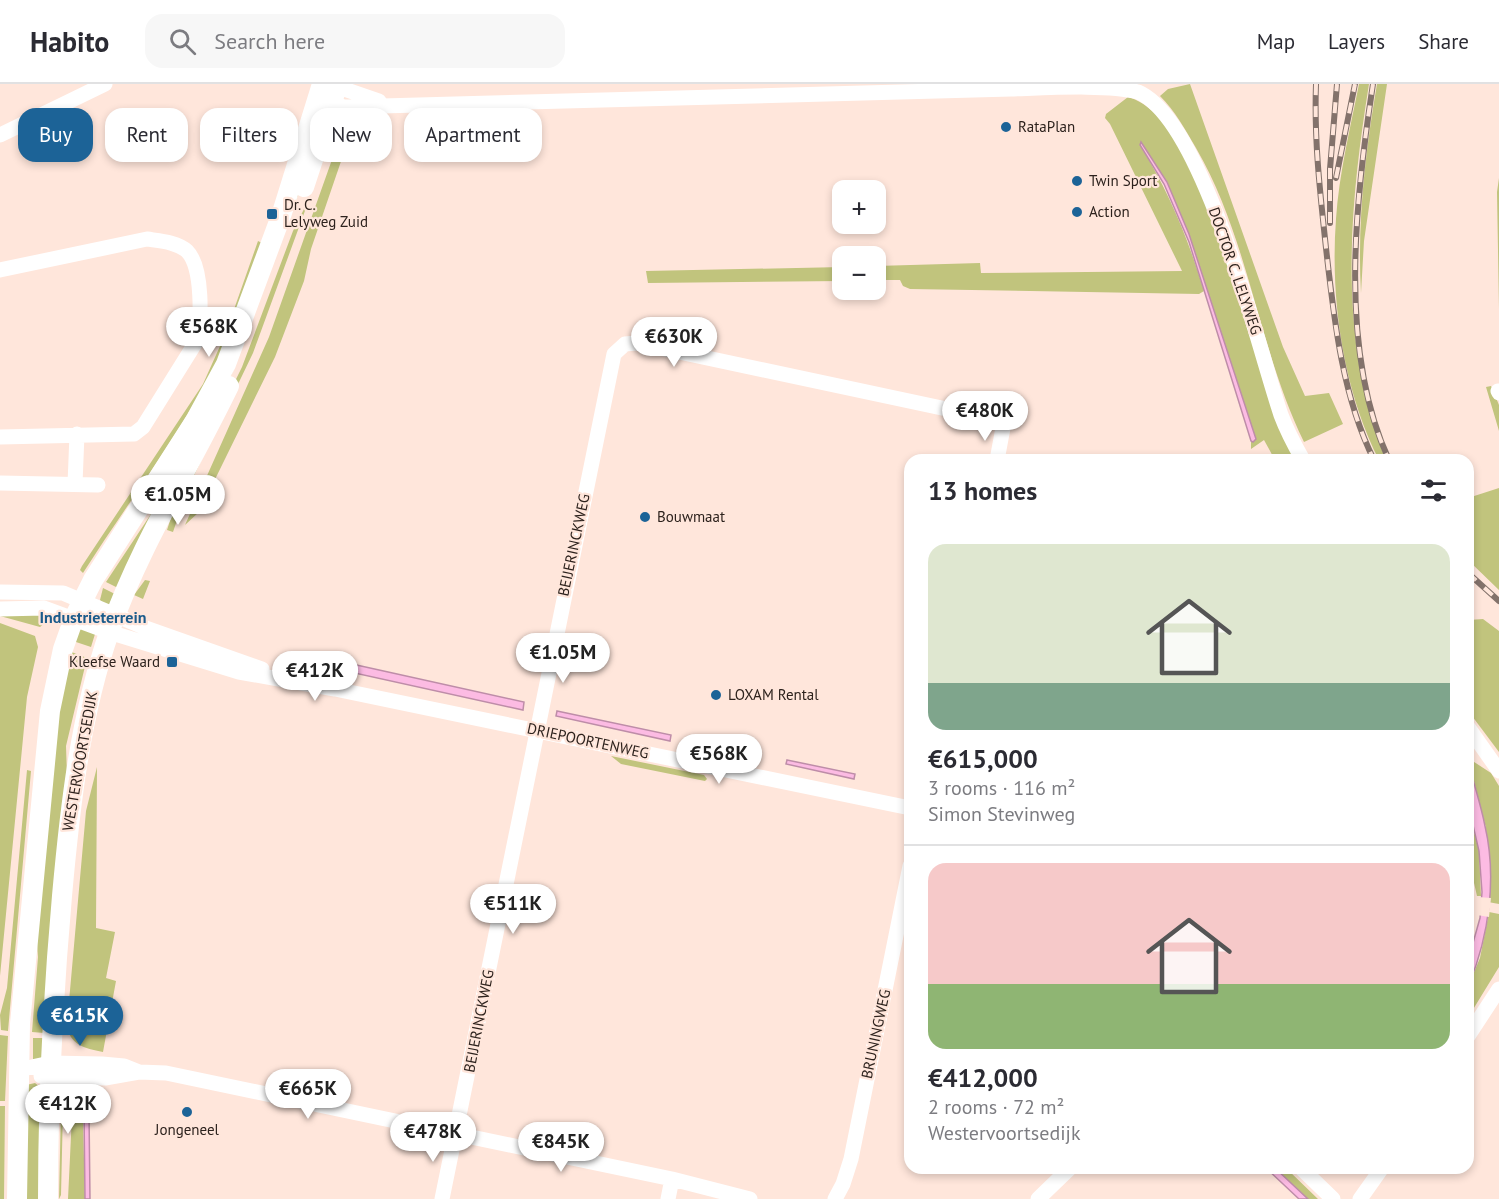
<!DOCTYPE html>
<meta charset="utf-8">
<style>
:root{--surface:#fff;--page:#f7f7f7;--text:#2b2b33;--muted:#7c7c81;--line:#e1e1e2;--accent:#1c6397}
body{margin:0;font-family:"PT Sans",sans-serif;background:var(--page);color:var(--text);height:100vh;display:flex;flex-direction:column;font-size:22px;white-space:nowrap}
*{box-sizing:border-box;margin:0}
p{font-size:20px;color:var(--muted)}
.icon{flex:none;width:33px;height:33px;fill:none;stroke:currentColor;stroke-width:2;stroke-linecap:round;stroke-linejoin:round}
.map{position:relative;flex:1;overflow:hidden}
.panel{position:absolute;left:904px;top:370px;width:570px;height:720px;display:flex;flex-direction:column;background:var(--surface);border-radius:18px;box-shadow:0 3px 9px #0003}
.panel>*{flex:none}
.banner{position:absolute;left:18px;top:24px;width:570px;height:54px;display:flex;gap:12px}
.tools{position:absolute;left:832px;top:96px;display:grid;gap:12px}
.tools a{display:grid;place-items:center;width:54px;height:54px;border-radius:12px;background:var(--surface);box-shadow:0 3px 9px #0003;font-size:30px}
.price{position:absolute;translate:-50% -51px;padding:0 14px;border-radius:21px;background:#fff;color:#222;font-size:20px;line-height:39px;filter:drop-shadow(0 2px 3px #0008)}
.price::after{content:'';position:absolute;left:50%;top:36px;width:18px;height:14px;margin-left:-9px;background:inherit;clip-path:polygon(0 0,100% 0,50% 100%)}
.price.current{background:var(--accent);color:#fff}
ul{padding:0;list-style:none}
li{display:grid;align-content:center;gap:12px;height:318px;padding:0 24px}
li+li{border-top:2px solid var(--line)}
li span{display:grid;place-items:center;height:186px;border-radius:18px;color:#555}
li>.icon{margin-inline-start:auto}
span .icon{width:108px;height:108px;fill:#fffc;stroke-width:1}
li b{font-size:26px}
h2{display:flex;justify-content:space-between;align-items:center;height:72px;padding:0 24px;font-size:26px}
.tag{padding:0 21px;border-radius:18px;background:var(--surface);box-shadow:0 3px 9px #0003;font-size:21px;line-height:54px}
.tag.current{background:var(--accent);color:#fff}
header{display:flex;align-items:center;gap:36px;box-sizing:border-box;height:84px;padding:0 30px;background:var(--surface);border-bottom:2px solid var(--line)}
header strong{font-size:28px}
nav{display:flex;gap:33px;margin-inline-start:auto;font-size:21px}
.search{width:420px;height:54px;background:var(--page);display:flex;align-items:center;gap:15px;box-sizing:border-box;padding:0 21px;border-radius:18px;color:var(--muted);font-size:22px}
.map>svg:first-child{display:block}
.green{fill:#c1c47d}
.water{fill:#fcbbe3;stroke:#be8da8;stroke-width:1.5}
.pier{fill:#ffe6db}
.lines{fill:none;stroke-linecap:round;stroke-linejoin:round}
.minor{stroke:#fff;stroke-width:15}
.major{stroke:#fff;stroke-width:20}
.rail-casing{stroke:#83726b;stroke-width:6}
.rail{stroke:#ffe6db;stroke-width:4;stroke-dasharray:11;stroke-linecap:butt}
.poi-dot{fill:#1c6397;stroke:#ffe6db;stroke-width:2}
.labels{text-anchor:middle;stroke-width:4.5;stroke-linejoin:round;paint-order:stroke}
.poi-label{font-size:15px;fill:#2d221d;stroke:#ffe6db;text-anchor:start}
.street-label{font-size:15px;fill:#2d221d;stroke:#ffe6db}
.neighbourhood-label{font-size:16px;font-weight:bold;fill:#1b5b8b;stroke:#ffe6db}
</style>
<header>
<strong>Habito</strong>
<div class="search"><svg class="icon" aria-label="search" viewBox="0 0 24 24"><circle cx="10" cy="10" r="6"/><path d="M15 15l6 6"/></svg>Search here</div>
<nav><a>Map</a><a>Layers</a><a>Share</a></nav>
</header>
<div class="map">
<svg width="1499" height="1115" viewBox="0 0 1499 1115">
<rect width="100%" height="100%" fill="#ffe6db"/>
<path class="green" d="M 1190,0 L 1283,263 L 1305,312 L 1329,309 L 1343,340 L 1304,358 C 1258,264 1249,155 1196,64 C 1185,45 1175,27 1160,12 L 1168,5 Z
M 1359,0 L 1369,0 C 1349,124 1337,257 1386,376 L 1379,376 C 1343,305 1330,215 1336,135 C 1339,90 1350,45 1359,0 Z
M 1377,0 L 1387,0 L 1364,157 L 1361,209 C 1357,139 1365,70 1377,0 Z
M 1128,13 C 1169,25 1189,83 1206,118 L 1296,376 L 1275,376 L 1264,356 L 1251,365 L 1251,357 L 1256,355 L 1195,168 L 1167,98 L 1140,61 C 1169,108 1188,154 1204,207 L 1199,210 L 910,205 L 903,202 L 900,196 L 876,196 L 876,182 L 980,179 L 981,189 L 1182,187 L 1110,40 L 1105,34 L 1106,30 Z
M 367,30 L 349,54 L 311,165 L 304,197 L 275,273 L 199,428 L 185,441 L 269,253 L 345,39 L 350,31 Z
M 336,42 L 253,269 L 188,404 L 173,448 L 167,446 L 177,415 L 242,283 L 293,147 L 310,113 Z
M 1499,94 L 1499,225 L 1497,108 Z
M 299,108 L 233,287 L 120,505 L 106,498 L 151,430 L 219,303 L 292,111 Z
M 258,157 L 262,159 C 247,203 233,250 210,291 C 173,360 125,423 83,489 L 80,486 L 82,482 L 203,300 L 225,251 Z
M 843,183 L 843,197 L 648,199 L 646,187 Z
M 1491,302 L 1499,321 L 1499,347 L 1486,303 Z
M 1499,404 L 1499,506 L 1469,477 L 1468,414 Z
M 145,496 L 150,497 L 143,515 L 134,511 Z
M 103,504 L 117,511 L 110,521 L 103,520 L 100,516 Z
M 26,529 L 47,532 L 46,538 L 40,543 L 0,532 Z
M 1483,535 L 1499,547 L 1499,668 L 1469,628 L 1469,536 Z
M 0,539 L 35,552 L 38,563 L 27,613 L 0,892 Z
M 84,544 L 95,550 L 91,563 L 73,557 L 79,546 Z
M 69,567 L 87,574 L 66,662 L 67,692 L 44,949 L 32,948 L 38,873 L 35,832 L 56,629 Z
M 611,672 L 704,691 L 707,695 L 705,697 L 621,680 Z
M 1468,674 L 1491,689 L 1499,702 L 1499,820 L 1488,818 L 1486,744 Z
M 97,683 L 96,844 L 115,848 L 106,894 L 116,897 L 103,968 C 84,964 69,961 67,940 L 86,727 Z
M 27,686 L 31,687 L 8,947 L 1,946 L 0,931 L 7,904 Z
M 1468,724 L 1479,767 L 1481,812 L 1477,812 L 1469,777 Z
M 1489,828 L 1499,830 L 1499,883 L 1469,932 L 1469,900 L 1480,874 Z
M 0,951 L 8,952 L 5,1017 L 0,1017 Z
M 33,954 L 44,954 L 42,975 L 33,975 Z
M 35,999 L 41,1004 L 40,1018 L 24,1018 L 26,1001 Z
M 86,1019 L 83,1035 L 85,1115 L 68,1115 L 72,1031 Z
M 0,1022 L 5,1022 L 4,1115 L 0,1115 Z
M 23,1022 L 41,1024 L 40,1115 L 23,1115 Z
M 61,1023 L 63,1025 L 61,1111 L 59,1115 Z
M 1276,1085 L 1287,1085 L 1318,1115 L 1308,1115 Z"/>
<path class="water" d="M 1141,58 L 1167,98 L 1189,150 L 1256,355 L 1253,358 L 1251,357 L 1189,158 L 1164,100 L 1140,61 Z
M 352,580 L 524,618 L 523,626 L 350,588 Z
M 557,627 L 671,651 L 670,657 L 556,632 Z
M 705,658 L 753,668 L 751,673 L 704,663 Z
M 787,676 L 855,690 L 854,695 L 786,680 Z
M 1469,680 C 1474,701 1481,721 1485,742 C 1497,794 1489,852 1469,900 L 1469,873 L 1480,834 L 1482,808 L 1479,767 L 1469,724 Z
M 84,1028 L 89,1028 L 90,1115 L 85,1115 Z
M 1267,1085 L 1276,1085 L 1308,1115 L 1299,1115 Z"/>
<path class="pier" d="M 1478,813 L 1491,814 L 1489,833 L 1477,831 Z"/>
<g class="lines">
<path class="minor" d="M 328,5 L 338,3 L 379,17
M 325,12 L 332,20 L 345,23 L 1011,5 C 1044,4 1109,0 1138,8 C 1204,36 1258,263 1281,331 C 1287,347 1295,362 1303,376
M 0,51 L 105,0
M 0,186 L 147,155 C 160,157 177,158 187,167 C 203,183 202,238 196,258 L 143,343 L 134,350 L 0,353
M 1498,307 L 1499,309
M 0,399 L 98,401
M 75,400 L 77,350
M 0,508 L 63,509 L 146,544 L 262,585
M 0,525 L 44,524 L 109,548 L 239,588 L 335,605 L 910,724
M 1468,643 L 1499,687
M 1468,952 L 1499,905
M 18,986 L 50,979 L 102,980 L 124,982 L 139,988 L 166,989 L 672,1095 L 750,1115
M 41,992 L 105,994 L 139,988
M 1301,1084 L 1333,1115
M 442,1115 L 614,270 L 625,260 L 637,259 L 998,336 L 1003,344 L 997,376
M 668,1115 L 672,1095
M 835,1115 L 843,1100 L 851,1075 L 910,782
M 1038,1115 L 1070,1084
M 1360,1115 L 1382,1084"/>
<path class="major" d="M 304,103 L 338,0
M 17,1115 L 20,940 L 50,627 L 63,565 L 74,534 L 93,496 L 195,337 L 226,280 L 281,132 L 322,0
M 48,1115 C 48,1014 53,913 62,812 C 70,723 80,631 110,546 C 140,461 190,383 229,302"/>
<defs>
<path id="rail" d="M 1316,0 C 1314,56 1320,108 1326,164 C 1334,235 1342,312 1374,376
M 1373,0 C 1355,117 1338,266 1389,376
M 1336,94 L 1355,0
M 1330,139 L 1330,85 L 1337,0
M 1468,489 L 1499,517"/>
</defs>
<use href="#rail" class="rail-casing"/>
<use href="#rail" class="rail"/>
</g>
<g class="poi-dot">
<circle cx="1006" cy="43" r="6"/>
<circle cx="1077" cy="97" r="6"/>
<circle cx="1077" cy="128" r="6"/>
<rect x="266" y="124" width="12" height="12" rx="3"/>
<circle cx="645" cy="433" r="6"/>
<rect x="166" y="572" width="12" height="12" rx="3"/>
<circle cx="716" cy="611" r="6"/>
<circle cx="187" cy="1028" r="6"/>
</g>
<g class="labels">
<g class="poi-label">
<text x="1018" y="48">RataPlan</text>
<text x="1089" y="102">Twin Sport</text>
<text x="284" y="126">Dr. C.<tspan x="284" dy="17">Lelyweg Zuid</tspan></text>
<text x="1089" y="133">Action</text>
<text x="657" y="438">Bouwmaat</text>
<text x="160" y="583" text-anchor="end">Kleefse Waard</text>
<text x="728" y="616">LOXAM Rental</text>
<text x="187" y="1051" text-anchor="middle">Jongeneel</text>
</g>
<g class="street-label">
<text transform="translate(1235 187) rotate(71)" y="5">DOCTOR C. LELYWEG</text>
<text transform="translate(574 461) rotate(-78)" y="5">BEIJERINCKWEG</text>
<text transform="translate(588 657) rotate(12)" y="5">DRIEPOORTENWEG</text>
<text transform="translate(80 677) rotate(-80)" y="5">WESTERVOORTSEDIJK</text>
<text transform="translate(479 937) rotate(-79)" y="5">BEIJERINCKWEG</text>
<text transform="translate(876 950) rotate(-78)" y="5">BRUNINGWEG</text>
</g>
<g class="neighbourhood-label">
<text x="93" y="539">Industrieterrein</text>
</g>
</g>
</svg>
<div class="tools">
<a>+</a>
<a>−</a>
</div>
<b class="price" style="left:209px;top:274px">€568K</b>
<b class="price" style="left:674px;top:284px">€630K</b>
<b class="price" style="left:985px;top:358px">€480K</b>
<b class="price" style="left:178px;top:442px">€1.05M</b>
<b class="price" style="left:563px;top:600px">€1.05M</b>
<b class="price" style="left:315px;top:618px">€412K</b>
<b class="price" style="left:719px;top:701px">€568K</b>
<b class="price" style="left:513px;top:851px">€511K</b>
<b class="price current" style="left:80px;top:963px">€615K</b>
<b class="price" style="left:308px;top:1036px">€665K</b>
<b class="price" style="left:68px;top:1051px">€412K</b>
<b class="price" style="left:433px;top:1079px">€478K</b>
<b class="price" style="left:561px;top:1089px">€845K</b>
<div class="banner">
<a class="tag current">Buy</a>
<a class="tag">Rent</a>
<a class="tag">Filters</a>
<a class="tag">New</a>
<a class="tag">Apartment</a>
</div>
<section class="panel">
<h2>13 homes<svg class="icon" aria-label="filters" viewBox="0 0 24 24"><path d="M4 7h16M4 17h16"/><circle cx="9" cy="7" r="2"/><circle cx="15" cy="17" r="2"/></svg></h2>
<ul>
<li><span style="background:linear-gradient(#dfe7d0 75%,#7fa58c 0)"><svg class="icon" aria-label="home" viewBox="0 0 24 24"><path d="M3 11l9-7 9 7M6 9v11h12V9"/></svg></span><div><b>€615,000</b><p>3 rooms · 116 m²</p><p>Simon Stevinweg</p></div></li>
<li><span style="background:linear-gradient(#f6c9c9 65%,#8fb573 0)"><svg class="icon" aria-label="home" viewBox="0 0 24 24"><path d="M3 11l9-7 9 7M6 9v11h12V9"/></svg></span><div><b>€412,000</b><p>2 rooms · 72 m²</p><p>Westervoortsedijk</p></div></li>
</ul>
</section>
</div>
